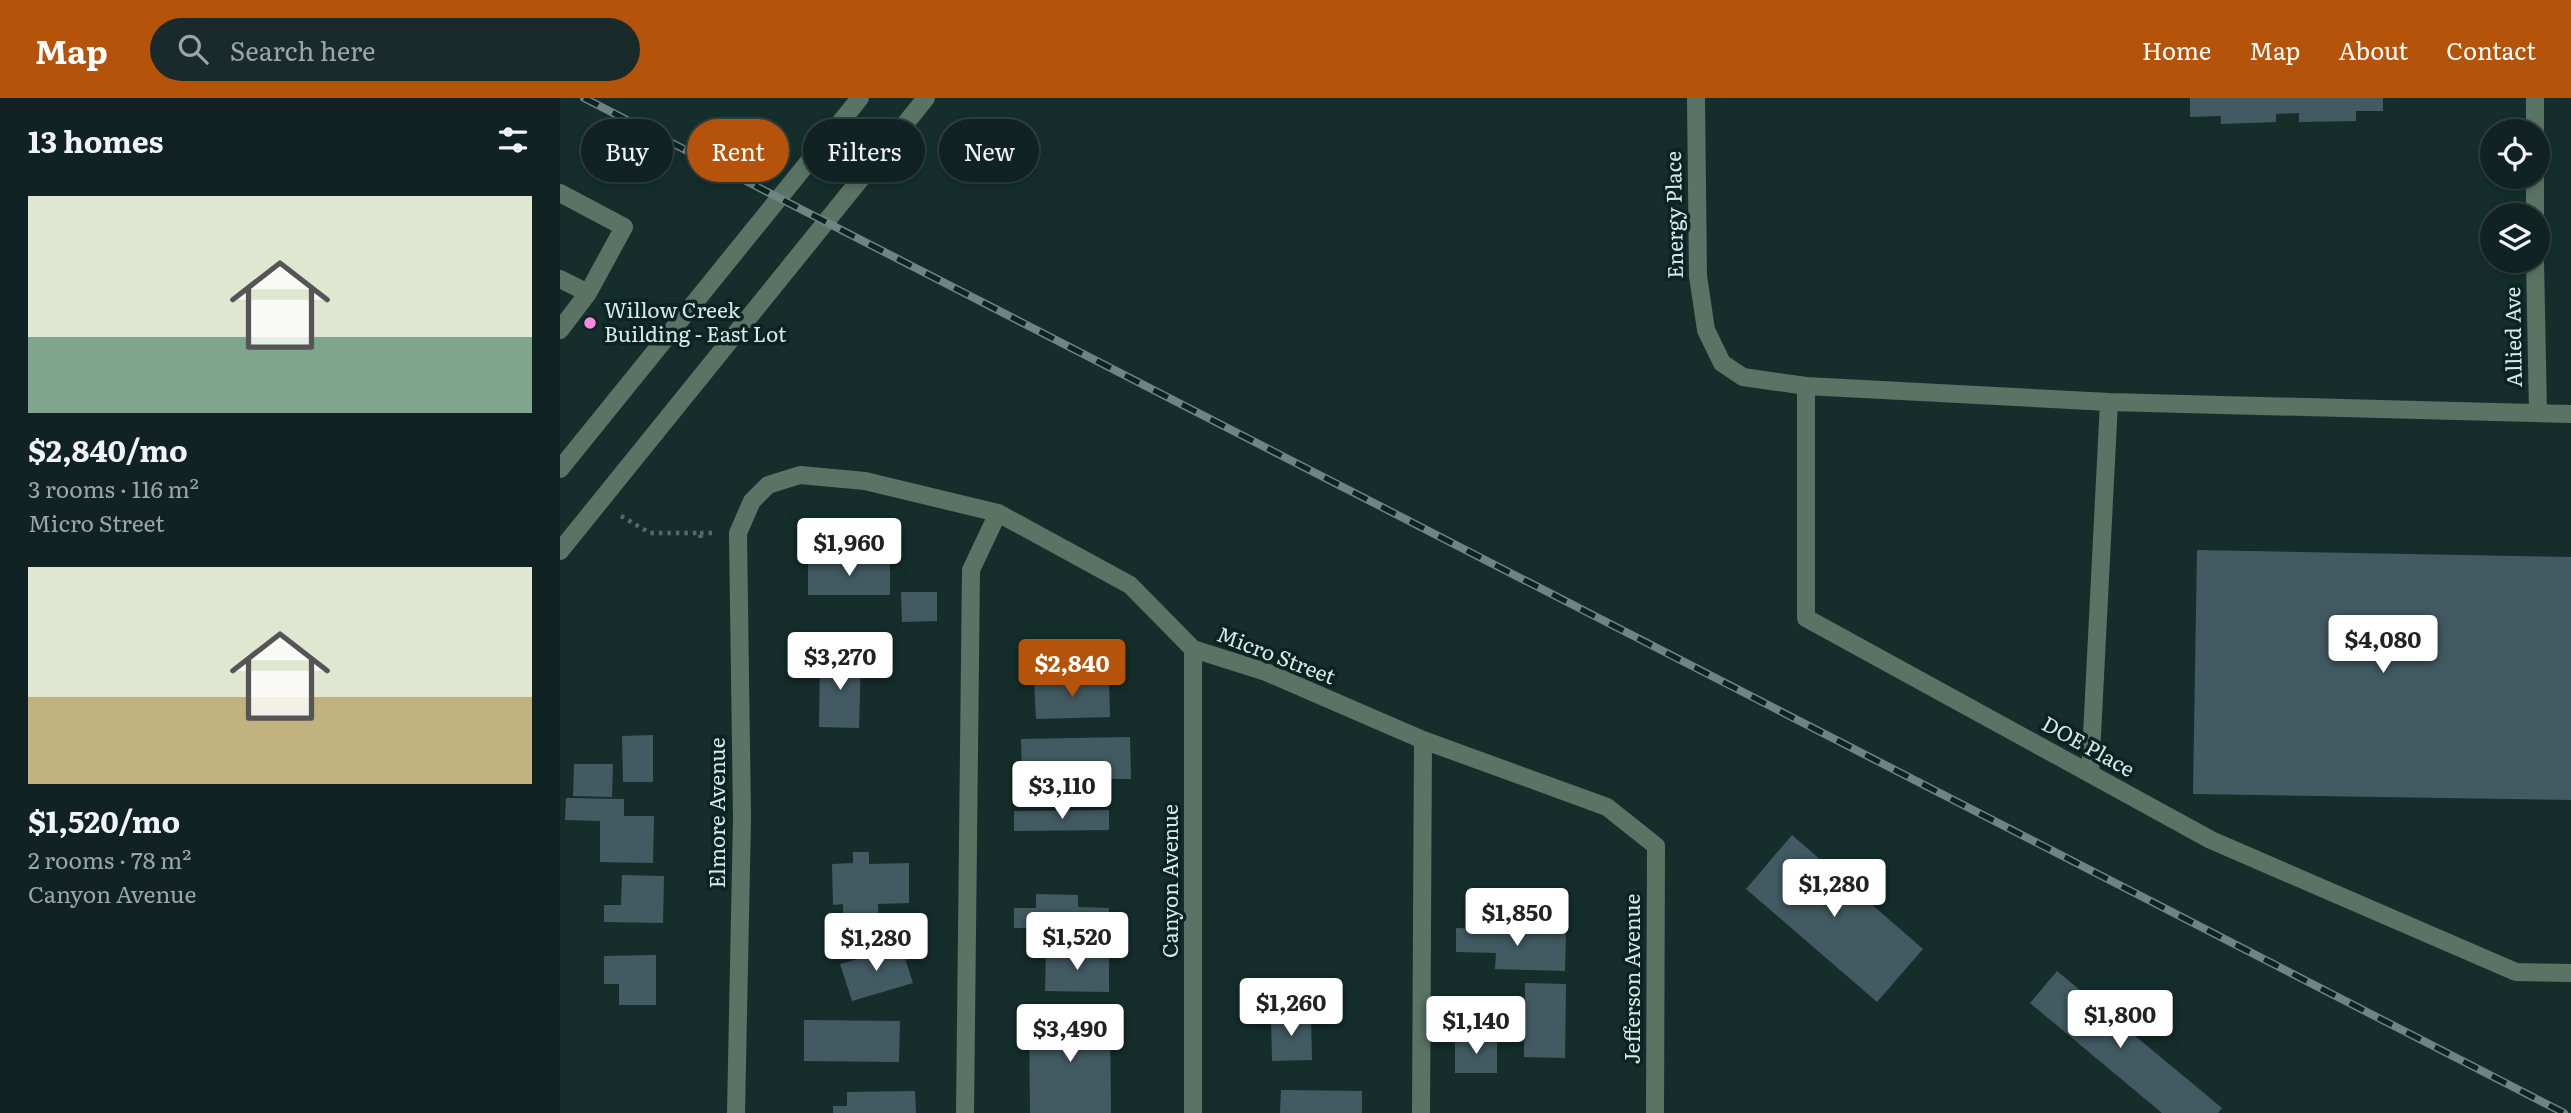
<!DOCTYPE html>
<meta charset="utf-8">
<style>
:root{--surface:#102221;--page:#192a2a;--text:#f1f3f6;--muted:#9ca4a5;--line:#303f3f;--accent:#b45309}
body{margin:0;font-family:Literata,serif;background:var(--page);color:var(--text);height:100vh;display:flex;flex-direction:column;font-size:26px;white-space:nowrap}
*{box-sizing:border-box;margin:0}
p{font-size:23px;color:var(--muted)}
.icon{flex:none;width:38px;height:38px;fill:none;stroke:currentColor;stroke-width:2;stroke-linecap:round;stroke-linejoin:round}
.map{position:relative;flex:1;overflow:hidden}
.details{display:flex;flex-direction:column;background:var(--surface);width:560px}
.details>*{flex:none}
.hud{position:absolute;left:21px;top:21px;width:665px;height:63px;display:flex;gap:14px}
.tools{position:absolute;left:1920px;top:21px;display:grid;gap:14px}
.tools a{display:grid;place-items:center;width:70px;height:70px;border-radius:50%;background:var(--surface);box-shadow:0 4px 10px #0003,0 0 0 2px var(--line);font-size:35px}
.price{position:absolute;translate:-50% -60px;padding:0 16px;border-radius:7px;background:#fff;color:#222;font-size:23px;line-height:46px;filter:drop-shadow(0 2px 4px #0008)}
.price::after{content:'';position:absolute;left:50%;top:42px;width:21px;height:16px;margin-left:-10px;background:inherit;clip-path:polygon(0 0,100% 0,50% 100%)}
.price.selected{background:var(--accent);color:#fff}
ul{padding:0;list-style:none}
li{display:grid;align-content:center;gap:14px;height:371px;padding:0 28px}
li span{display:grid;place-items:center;height:217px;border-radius:0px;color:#555}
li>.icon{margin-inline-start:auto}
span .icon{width:126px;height:126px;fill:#fffc;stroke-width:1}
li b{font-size:30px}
h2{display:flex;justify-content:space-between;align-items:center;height:84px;padding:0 28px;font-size:30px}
.tag{padding:0 24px;border-radius:32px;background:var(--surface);box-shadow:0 4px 10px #0003,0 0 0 2px var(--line);font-size:24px;line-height:63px}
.tag.selected{background:var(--accent);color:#fff}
header{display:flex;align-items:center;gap:42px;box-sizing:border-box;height:98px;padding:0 35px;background:var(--accent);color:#fff}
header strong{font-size:33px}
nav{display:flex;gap:38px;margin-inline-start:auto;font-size:24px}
.search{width:490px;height:63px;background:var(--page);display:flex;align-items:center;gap:18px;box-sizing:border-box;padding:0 24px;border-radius:38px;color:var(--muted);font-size:26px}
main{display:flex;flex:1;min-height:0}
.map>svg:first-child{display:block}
.building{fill:#425b62}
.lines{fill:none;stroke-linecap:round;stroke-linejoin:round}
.path{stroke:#546a68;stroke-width:4.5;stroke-dasharray:3.5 5;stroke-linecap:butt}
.minor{stroke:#597465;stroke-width:18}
.rail-casing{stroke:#708583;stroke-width:8}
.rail{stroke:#0a2423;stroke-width:5;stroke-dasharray:16;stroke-linecap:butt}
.poi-dot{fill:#fc86e4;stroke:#0a2423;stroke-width:2.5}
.labels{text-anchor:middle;stroke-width:7;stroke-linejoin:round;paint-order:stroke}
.street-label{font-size:21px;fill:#dae9e7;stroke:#0a2423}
.poi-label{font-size:21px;fill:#dae9e7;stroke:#0a2423;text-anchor:start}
</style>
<header>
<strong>Map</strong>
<div class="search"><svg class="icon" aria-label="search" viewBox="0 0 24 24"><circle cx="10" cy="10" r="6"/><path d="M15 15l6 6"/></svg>Search here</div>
<nav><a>Home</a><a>Map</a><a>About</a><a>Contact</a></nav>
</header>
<main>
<section class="details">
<h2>13 homes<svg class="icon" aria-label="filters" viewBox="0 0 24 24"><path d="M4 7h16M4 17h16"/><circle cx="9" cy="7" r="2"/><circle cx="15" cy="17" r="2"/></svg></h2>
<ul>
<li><span style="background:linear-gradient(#dfe7d0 65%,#7fa58c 0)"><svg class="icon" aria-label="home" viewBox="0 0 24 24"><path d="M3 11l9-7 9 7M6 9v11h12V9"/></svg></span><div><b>$2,840/mo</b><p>3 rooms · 116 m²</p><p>Micro Street</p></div></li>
<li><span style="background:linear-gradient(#dfe7d0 60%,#c2b280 0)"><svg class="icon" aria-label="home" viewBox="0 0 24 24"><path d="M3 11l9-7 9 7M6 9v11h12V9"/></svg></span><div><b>$1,520/mo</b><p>2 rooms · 78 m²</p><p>Canyon Avenue</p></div></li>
</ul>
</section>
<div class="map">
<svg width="2011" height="1015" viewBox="0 0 2011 1015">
<rect width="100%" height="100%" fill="#152e2c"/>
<path class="building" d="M 1630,0 L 1823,0 L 1823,13 L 1796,13 L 1796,23 L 1739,24 L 1739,15 L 1716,16 L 1716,24 L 1661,26 L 1661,18 L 1630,19 Z
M 1637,452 L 2011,459 L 2011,702 L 1633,696 Z
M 330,462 L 330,497 L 248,497 L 248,463 Z
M 341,494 L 377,494 L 377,523 L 342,524 Z
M 260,559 L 301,560 L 299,630 L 259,629 Z
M 549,581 L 550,619 L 476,621 L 474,582 Z
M 93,637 L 93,684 L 63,684 L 62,638 Z
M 570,639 L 571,681 L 536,681 L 537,695 L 477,697 L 476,680 L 462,680 L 461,641 Z
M 14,666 L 53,666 L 52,699 L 13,698 Z
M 6,700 L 64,701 L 64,718 L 94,718 L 93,765 L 40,764 L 40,723 L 5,722 Z
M 549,712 L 549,732 L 454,733 L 454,713 Z
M 1232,737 L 1363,851 L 1317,904 L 1186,791 Z
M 293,754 L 309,754 L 309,766 L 349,765 L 349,805 L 318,806 L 319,835 L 283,836 L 283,806 L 273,807 L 272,766 L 293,765 Z
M 62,777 L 104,778 L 103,825 L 44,824 L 44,807 L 61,807 Z
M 476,796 L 518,797 L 518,809 L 549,810 L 548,831 L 454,830 L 454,810 L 476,810 Z
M 896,830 L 1006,833 L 1005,873 L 935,871 L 936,855 L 896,854 Z
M 341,848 L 353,885 L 292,903 L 280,866 Z
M 486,854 L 549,855 L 549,894 L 485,893 Z
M 96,857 L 96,907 L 59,907 L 59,886 L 44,886 L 44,858 Z
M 1497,873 L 1662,1010 L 1658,1015 L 1602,1015 L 1470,905 Z
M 965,885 L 1006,886 L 1005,960 L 964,959 Z
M 469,916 L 550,916 L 551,1015 L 470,1015 Z
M 751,918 L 752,962 L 712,963 L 711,919 Z
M 244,922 L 340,923 L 339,964 L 244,963 Z
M 895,940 L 937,940 L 937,975 L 895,975 Z
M 721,992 L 802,993 L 802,1015 L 720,1015 Z
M 355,993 L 356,1015 L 273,1015 L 273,1008 L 287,1008 L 287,994 Z"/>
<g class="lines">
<path class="path" d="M 61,418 L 90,435 L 140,435 L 141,441
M 140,435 L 156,435"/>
<path class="minor" d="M 1136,0 L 1138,178 L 1146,232 L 1162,265 L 1183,279 L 1246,288 L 1549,304 L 2011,316
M 1975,33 L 1975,0
M 0,95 L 64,129 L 28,195 L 0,232
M 1975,117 L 1975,79
M 1975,163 L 1978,315
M 0,181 L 28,195
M 1246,288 L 1246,520 L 1651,742 L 1956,874 L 2011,875
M 0,371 L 300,0
M 0,453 L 366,0
M 633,551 L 633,1015
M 1530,676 L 1549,304
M 176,1015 L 182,720 L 178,435 L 192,403 L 208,387 L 240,377 L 305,383 L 438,415 L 570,487 L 633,551 L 706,574 L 863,642 L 1047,709 L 1096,748 L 1095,1015
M 405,1015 L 411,472 L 438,415
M 861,1015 L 863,642"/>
<defs>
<path id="rail" d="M 24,0 L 2004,1015"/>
</defs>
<use href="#rail" class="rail-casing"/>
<use href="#rail" class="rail"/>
</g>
<circle class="poi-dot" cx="30" cy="225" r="7"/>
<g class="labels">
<g class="street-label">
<text transform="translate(1115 117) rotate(-91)" y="7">Energy Place</text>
<text transform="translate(1954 239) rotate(-91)" y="7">Allied Ave</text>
<text transform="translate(716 558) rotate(21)" y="7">Micro Street</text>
<text transform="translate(1528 649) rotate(29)" y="7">DOE Place</text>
<text transform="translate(158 715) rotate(-90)" y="7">Elmore Avenue</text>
<text transform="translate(611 783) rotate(-90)" y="7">Canyon Avenue</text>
<text transform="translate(1073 881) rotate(-90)" y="7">Jefferson Avenue</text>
</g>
<g class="poi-label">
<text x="44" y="220">Willow Creek<tspan x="44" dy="24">Building - East Lot</tspan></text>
</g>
</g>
</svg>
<div class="tools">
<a><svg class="icon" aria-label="locate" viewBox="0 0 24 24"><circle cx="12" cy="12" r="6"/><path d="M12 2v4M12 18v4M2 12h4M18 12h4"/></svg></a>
<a><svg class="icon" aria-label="layers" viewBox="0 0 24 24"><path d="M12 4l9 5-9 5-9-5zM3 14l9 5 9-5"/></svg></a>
</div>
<b class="price" style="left:289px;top:480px">$1,960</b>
<b class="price" style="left:1823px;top:577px">$4,080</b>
<b class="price" style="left:280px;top:594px">$3,270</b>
<b class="price selected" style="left:512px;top:601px">$2,840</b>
<b class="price" style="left:502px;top:723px">$3,110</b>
<b class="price" style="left:1274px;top:821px">$1,280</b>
<b class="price" style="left:957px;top:850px">$1,850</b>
<b class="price" style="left:517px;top:874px">$1,520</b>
<b class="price" style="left:316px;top:875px">$1,280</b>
<b class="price" style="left:731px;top:940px">$1,260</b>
<b class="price" style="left:1560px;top:952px">$1,800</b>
<b class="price" style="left:916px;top:958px">$1,140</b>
<b class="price" style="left:510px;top:966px">$3,490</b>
<div class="hud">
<a class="tag">Buy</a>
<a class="tag selected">Rent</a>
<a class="tag">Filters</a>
<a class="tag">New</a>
</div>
</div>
</main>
